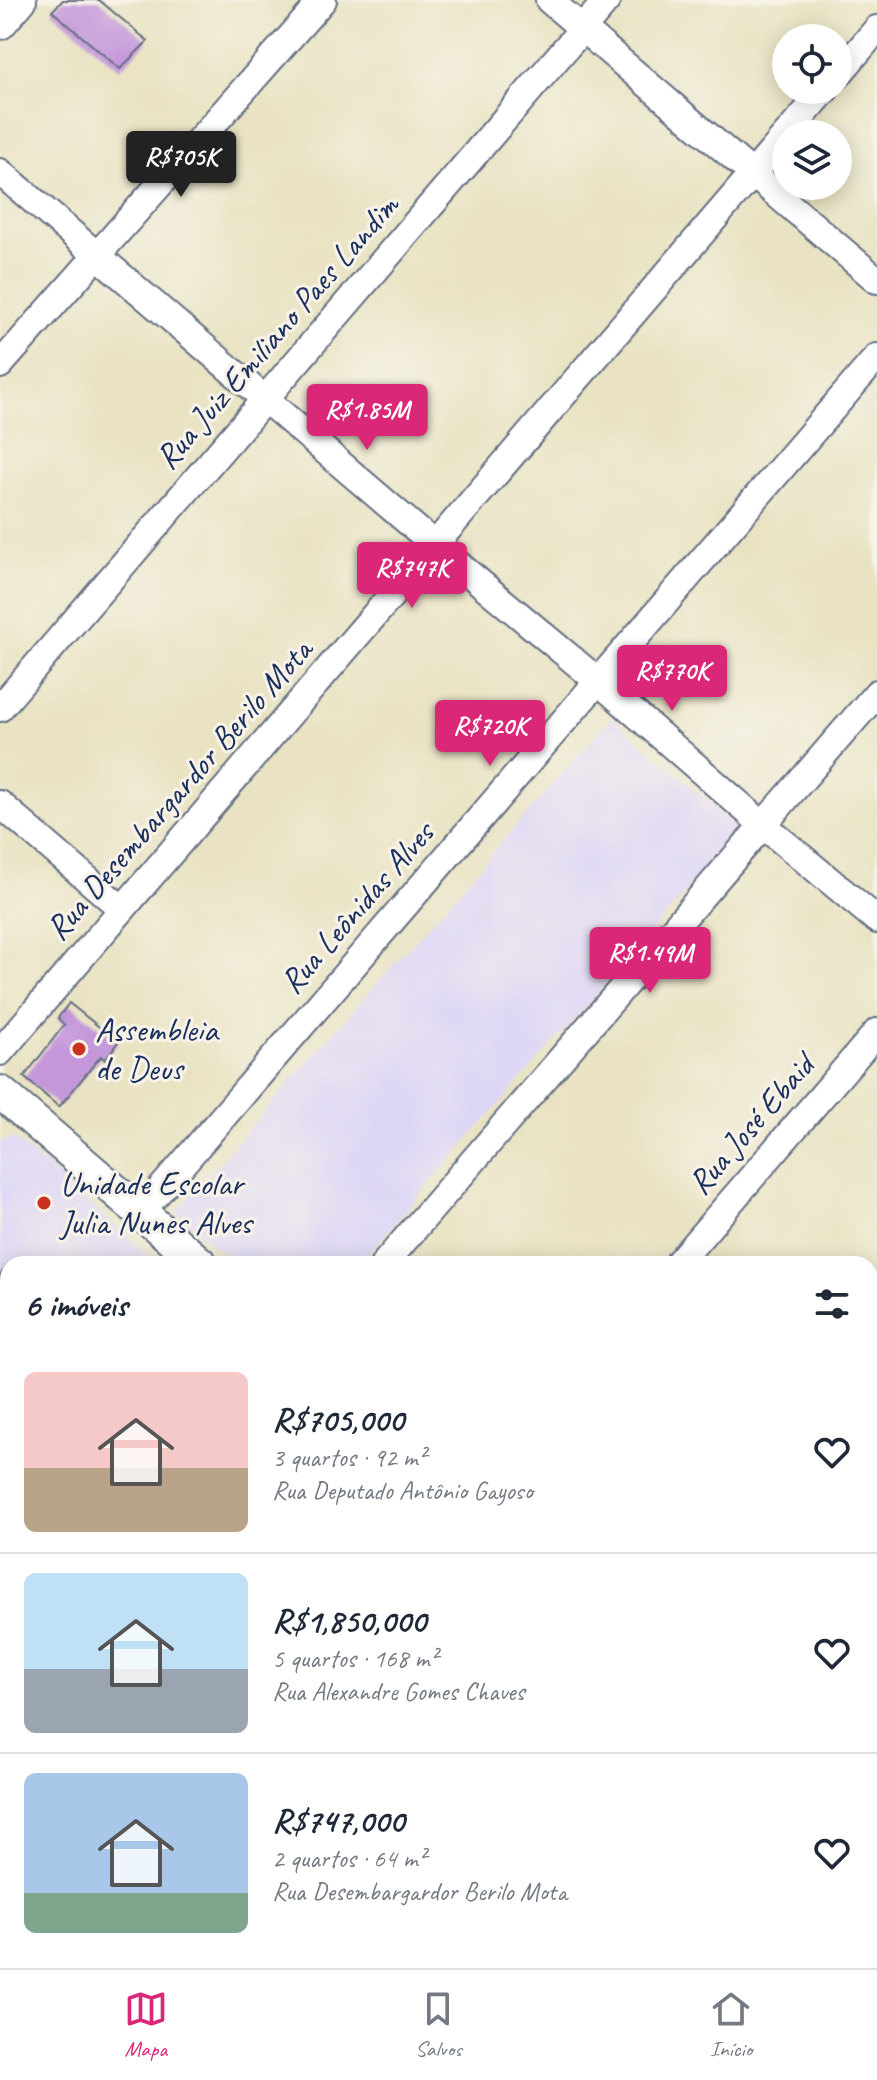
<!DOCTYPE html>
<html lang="pt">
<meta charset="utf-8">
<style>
:root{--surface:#fff;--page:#f2f2f3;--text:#1f2937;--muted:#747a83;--line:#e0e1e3;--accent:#db2777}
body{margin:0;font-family:Caveat,sans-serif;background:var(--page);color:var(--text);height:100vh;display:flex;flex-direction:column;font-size:30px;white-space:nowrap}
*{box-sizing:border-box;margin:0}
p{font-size:26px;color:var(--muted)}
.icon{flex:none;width:44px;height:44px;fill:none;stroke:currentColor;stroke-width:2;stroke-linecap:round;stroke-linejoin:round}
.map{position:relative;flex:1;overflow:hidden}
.side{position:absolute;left:0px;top:1256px;width:878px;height:712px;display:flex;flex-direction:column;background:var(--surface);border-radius:24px 24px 0 0;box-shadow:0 4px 20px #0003}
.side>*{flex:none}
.fabs{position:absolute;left:772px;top:24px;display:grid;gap:16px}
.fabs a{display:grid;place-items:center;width:80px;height:80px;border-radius:50%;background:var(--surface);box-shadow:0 4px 20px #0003;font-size:40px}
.price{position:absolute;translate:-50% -68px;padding:0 18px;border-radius:8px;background:var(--accent);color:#fff;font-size:26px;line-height:52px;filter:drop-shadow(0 2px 4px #0008)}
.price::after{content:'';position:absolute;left:50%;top:48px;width:24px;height:18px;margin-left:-12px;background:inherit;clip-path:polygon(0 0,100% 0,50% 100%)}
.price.active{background:#222;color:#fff}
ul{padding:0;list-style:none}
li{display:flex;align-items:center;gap:24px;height:200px;padding:0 24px}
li+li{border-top:2px solid var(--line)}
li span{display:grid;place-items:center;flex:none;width:224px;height:160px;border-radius:12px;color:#555}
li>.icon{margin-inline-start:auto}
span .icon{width:96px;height:96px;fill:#fffc;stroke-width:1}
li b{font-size:34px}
h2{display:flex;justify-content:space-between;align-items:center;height:96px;padding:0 24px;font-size:34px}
.dock{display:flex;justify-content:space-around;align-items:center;height:112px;border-top:2px solid var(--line);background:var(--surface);font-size:22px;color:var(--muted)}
.dock a{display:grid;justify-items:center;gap:4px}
.dock .active{color:var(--accent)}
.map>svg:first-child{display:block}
.built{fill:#ddd5f6}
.green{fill:#a0d180;stroke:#5e806f;stroke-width:2}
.building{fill:#c497da}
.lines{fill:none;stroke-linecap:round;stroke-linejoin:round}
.minor-casing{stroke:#636e81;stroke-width:30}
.tertiary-casing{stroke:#636e81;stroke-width:36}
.minor{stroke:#fff;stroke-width:26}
.tertiary{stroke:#fff;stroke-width:32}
.poi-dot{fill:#c8321e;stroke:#f7f3e8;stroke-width:3}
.labels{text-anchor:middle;stroke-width:6;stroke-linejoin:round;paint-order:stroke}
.street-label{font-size:34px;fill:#1b2f5e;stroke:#f7f3e8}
.poi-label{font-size:34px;fill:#1b2f5e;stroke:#f7f3e8;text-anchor:start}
</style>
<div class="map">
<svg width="877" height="1968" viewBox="0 0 877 1968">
<rect width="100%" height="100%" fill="#f7f3e8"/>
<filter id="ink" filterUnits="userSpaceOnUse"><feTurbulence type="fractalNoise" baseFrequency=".0125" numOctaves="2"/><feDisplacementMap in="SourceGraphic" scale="16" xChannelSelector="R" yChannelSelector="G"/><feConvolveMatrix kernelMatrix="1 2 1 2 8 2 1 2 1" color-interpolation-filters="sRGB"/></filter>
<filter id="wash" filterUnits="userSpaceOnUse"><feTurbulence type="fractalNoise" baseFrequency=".006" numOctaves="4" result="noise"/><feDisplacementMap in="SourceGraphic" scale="32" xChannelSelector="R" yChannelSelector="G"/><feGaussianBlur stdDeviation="1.8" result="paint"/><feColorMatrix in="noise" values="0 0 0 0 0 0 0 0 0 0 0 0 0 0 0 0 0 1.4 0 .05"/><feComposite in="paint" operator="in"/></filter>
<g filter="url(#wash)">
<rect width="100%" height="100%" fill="#e9e3c3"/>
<path class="built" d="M 612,717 L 741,830 L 359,1264 L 234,1264 L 176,1212 Z
M 14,1138 L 159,1264 L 8,1264 L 8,1612 L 0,1621 L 0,1142 Z
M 0,1686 L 8,1694 L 8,1960 L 270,1960 L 278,1968 L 0,1968 Z
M 310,1960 L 622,1960 L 610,1968 L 317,1968 Z"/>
<path class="green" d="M 870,1903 L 877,1908 L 877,1968 L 672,1968 L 685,1960 L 870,1960 Z
M 340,1960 L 468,1960 L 461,1968 L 348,1968 Z"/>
<g id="blocks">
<path class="building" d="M 63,0 L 99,0 L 148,41 L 120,69 L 52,11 Z
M 69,1003 L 118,1042 L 105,1060 L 101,1056 L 59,1107 L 24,1077 L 64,1025 L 58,1018 Z
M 8,1266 L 8,1328 L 0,1321 L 0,1275 Z
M 0,1333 L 8,1340 L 8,1381 L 0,1390 Z
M 8,1405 L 8,1468 L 0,1477 L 0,1415 Z
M 8,1490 L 8,1555 L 0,1564 L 0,1499 Z"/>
</g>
</g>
<g filter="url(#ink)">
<use href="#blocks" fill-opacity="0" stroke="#636e81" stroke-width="2"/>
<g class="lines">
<defs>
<path id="minor" d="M 549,0 L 877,280
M 838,75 L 877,29
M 787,134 L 825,90
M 0,172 L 435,545 L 598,681 L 763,825 L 877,920
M 0,365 L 323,0
M 0,708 L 607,0
M 0,804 L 122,909
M 0,1052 L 786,135
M 141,1212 L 877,357
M 384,1264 L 877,693
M 677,1264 L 877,1032
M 870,1384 L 877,1376
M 870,1718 L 877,1710
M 643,1968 L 655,1960"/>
<path id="tertiary" d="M 0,23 L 20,0
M 0,1092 L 201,1264
M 870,1840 L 877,1847"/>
</defs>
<use href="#minor" class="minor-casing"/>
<use href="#tertiary" class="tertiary-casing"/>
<use href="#minor" class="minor"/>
<use href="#tertiary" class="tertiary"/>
</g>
</g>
<g class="poi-dot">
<circle cx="79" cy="1049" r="8"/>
<circle cx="44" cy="1203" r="8"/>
</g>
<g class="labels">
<g class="street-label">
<text transform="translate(276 331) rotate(-49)" y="12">Rua Juiz Emiliano Paes Landim</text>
<text transform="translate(178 789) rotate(-49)" y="12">Rua Desembargardor Berilo Mota</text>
<text transform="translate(356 907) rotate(-49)" y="12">Rua Leônidas Alves</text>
<text transform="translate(750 1124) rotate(-49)" y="12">Rua José Ebaid</text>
</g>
<g class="poi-label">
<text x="95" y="1041">Assembleia<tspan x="95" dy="39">de Deus</tspan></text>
<text x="60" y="1195">Unidade Escolar<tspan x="60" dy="39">Julia Nunes Alves</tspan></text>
</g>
</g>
</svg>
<div class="fabs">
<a><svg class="icon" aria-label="locate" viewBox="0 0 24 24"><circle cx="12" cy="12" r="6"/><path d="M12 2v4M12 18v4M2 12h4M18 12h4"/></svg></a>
<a><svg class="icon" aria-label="layers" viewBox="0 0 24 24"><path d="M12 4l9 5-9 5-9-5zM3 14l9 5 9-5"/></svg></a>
</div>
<b class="price active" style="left:181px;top:199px">R$705K</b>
<b class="price" style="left:367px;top:452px">R$1.85M</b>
<b class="price" style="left:412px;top:610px">R$747K</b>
<b class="price" style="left:672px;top:713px">R$770K</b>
<b class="price" style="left:490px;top:768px">R$720K</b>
<b class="price" style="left:650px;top:995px">R$1.49M</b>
<section class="side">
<h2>6 imóveis<svg class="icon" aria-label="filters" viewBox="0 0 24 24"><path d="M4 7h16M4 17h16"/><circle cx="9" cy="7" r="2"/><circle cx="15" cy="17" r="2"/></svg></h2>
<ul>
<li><span style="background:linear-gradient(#f6c9c9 60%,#b9a48a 0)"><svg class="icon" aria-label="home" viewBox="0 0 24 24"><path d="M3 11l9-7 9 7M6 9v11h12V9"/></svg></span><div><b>R$705,000</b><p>3 quartos · 92 m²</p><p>Rua Deputado Antônio Gayoso</p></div><svg class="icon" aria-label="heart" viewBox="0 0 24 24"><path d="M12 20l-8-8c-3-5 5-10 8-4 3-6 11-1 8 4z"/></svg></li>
<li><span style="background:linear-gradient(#bfe0f5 60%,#9aa5b1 0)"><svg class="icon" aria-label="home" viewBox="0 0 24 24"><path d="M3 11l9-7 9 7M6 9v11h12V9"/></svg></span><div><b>R$1,850,000</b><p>5 quartos · 168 m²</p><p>Rua Alexandre Gomes Chaves</p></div><svg class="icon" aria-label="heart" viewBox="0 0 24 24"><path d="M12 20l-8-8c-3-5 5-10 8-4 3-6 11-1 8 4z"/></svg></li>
<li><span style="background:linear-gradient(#a9c7e8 75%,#7fa58c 0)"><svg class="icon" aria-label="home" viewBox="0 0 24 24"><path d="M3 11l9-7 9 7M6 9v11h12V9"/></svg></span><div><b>R$747,000</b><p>2 quartos · 64 m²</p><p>Rua Desembargardor Berilo Mota</p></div><svg class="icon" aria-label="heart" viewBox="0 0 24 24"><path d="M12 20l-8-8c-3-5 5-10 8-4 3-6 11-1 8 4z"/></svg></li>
</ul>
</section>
</div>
<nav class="dock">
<a class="active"><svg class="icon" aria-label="map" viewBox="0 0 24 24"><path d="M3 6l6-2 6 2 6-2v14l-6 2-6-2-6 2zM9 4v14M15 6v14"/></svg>Mapa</a>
<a><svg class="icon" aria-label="saved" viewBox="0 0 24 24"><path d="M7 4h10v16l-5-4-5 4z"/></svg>Salvos</a>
<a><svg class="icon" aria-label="home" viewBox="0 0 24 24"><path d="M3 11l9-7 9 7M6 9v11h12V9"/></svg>Início</a>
</nav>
